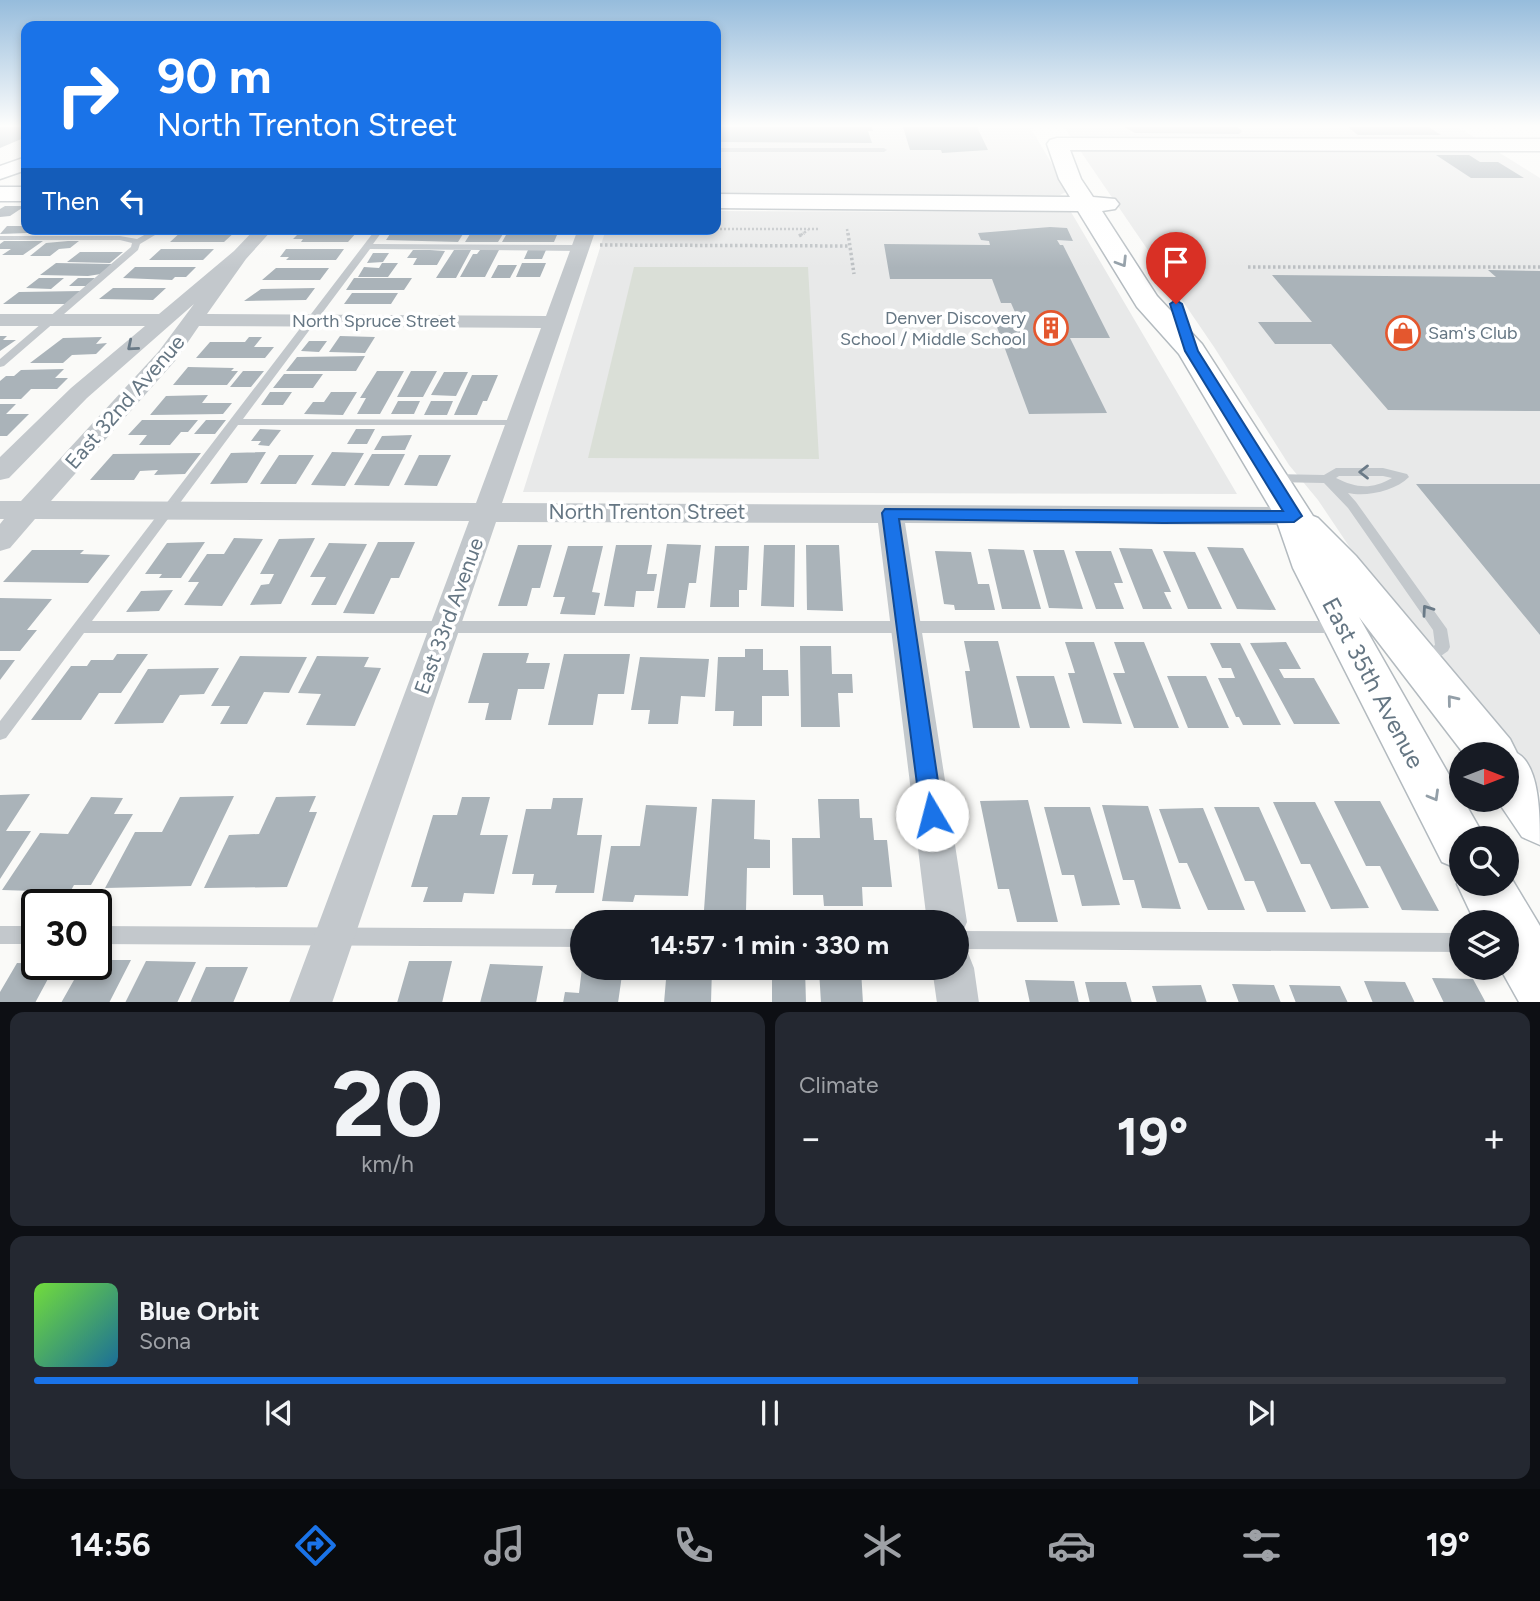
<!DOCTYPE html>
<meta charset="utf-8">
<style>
:root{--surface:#171b24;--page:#242831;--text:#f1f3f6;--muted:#9ea1a6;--line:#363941;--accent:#1a73e8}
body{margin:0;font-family:Figtree,sans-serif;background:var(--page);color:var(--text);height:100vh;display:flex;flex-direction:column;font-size:26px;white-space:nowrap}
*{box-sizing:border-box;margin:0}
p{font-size:23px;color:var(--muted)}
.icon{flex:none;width:38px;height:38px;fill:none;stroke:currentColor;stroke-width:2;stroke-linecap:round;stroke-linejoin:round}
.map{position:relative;height:1002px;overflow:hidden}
.drawer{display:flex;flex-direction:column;gap:10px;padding:10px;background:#0d0f14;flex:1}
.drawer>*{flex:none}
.banner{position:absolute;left:21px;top:21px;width:700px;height:214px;border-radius:14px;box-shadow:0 4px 10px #0003;background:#1a73e8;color:#fff;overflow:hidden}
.needle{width:46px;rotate:90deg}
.buttons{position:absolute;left:1449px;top:742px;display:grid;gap:14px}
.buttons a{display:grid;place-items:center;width:70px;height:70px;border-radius:50%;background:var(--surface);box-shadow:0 4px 10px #0003;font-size:35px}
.speed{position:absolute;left:21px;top:889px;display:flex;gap:14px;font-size:35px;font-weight:700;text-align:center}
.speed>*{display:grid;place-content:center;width:91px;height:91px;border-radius:50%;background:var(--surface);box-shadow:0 4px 10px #0003;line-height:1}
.speed .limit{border:4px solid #111;border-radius:10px;background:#fff;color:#111}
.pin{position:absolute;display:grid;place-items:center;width:60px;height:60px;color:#fff;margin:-72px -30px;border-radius:50% 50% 50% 0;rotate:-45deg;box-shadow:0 0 7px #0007}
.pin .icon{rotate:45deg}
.me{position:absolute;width:77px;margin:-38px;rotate:352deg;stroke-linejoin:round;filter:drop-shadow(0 0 5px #0008)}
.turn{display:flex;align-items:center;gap:24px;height:147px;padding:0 21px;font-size:32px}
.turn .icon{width:91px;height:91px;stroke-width:2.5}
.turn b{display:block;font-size:49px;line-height:60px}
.then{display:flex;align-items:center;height:66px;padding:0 21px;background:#0003;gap:14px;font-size:26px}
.big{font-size:52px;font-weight:700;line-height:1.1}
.drawer .widget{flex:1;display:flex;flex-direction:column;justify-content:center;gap:10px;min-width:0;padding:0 24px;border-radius:14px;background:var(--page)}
.drawer .dial{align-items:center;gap:0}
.dial b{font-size:91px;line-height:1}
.song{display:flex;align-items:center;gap:21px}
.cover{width:84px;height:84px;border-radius:10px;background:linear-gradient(135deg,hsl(100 70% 55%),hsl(200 70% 35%))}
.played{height:7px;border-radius:4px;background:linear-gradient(90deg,var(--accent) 75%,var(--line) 75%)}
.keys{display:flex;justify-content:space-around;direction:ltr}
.heat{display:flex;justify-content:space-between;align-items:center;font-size:38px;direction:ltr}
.drawer .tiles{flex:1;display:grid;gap:10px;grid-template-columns:1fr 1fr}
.widget:last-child{grid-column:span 2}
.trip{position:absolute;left:570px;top:910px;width:399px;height:70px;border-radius:35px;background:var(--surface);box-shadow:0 4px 10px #0003;font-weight:700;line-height:70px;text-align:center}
.menu{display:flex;height:112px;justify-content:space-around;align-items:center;background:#090b0e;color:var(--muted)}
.menu .icon{width:49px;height:49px}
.menu .active{color:var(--accent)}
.menu b{font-size:32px;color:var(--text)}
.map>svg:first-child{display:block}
</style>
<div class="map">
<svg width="1540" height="1003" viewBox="0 0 1540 1003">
<rect width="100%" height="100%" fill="#fafaf8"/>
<path fill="#e8e9e9" d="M716,127H1030L1068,191L1060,195L991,196H716Z
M1064,127H1458L1540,178V793L1369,576L1318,500L1289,465L1214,347Z
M716,211L1071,212L1237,494L523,492L606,229H716Z"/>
<path fill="#dadfd7" d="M634,267H808L819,459L588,458Z"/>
<path fill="#aab3b9" d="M0,127H26V137L0,148Z
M716,127H872L873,131H868L872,143L716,142Z
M903,127H977L988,150L942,153L941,150H910Z
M1124,127H1238L1242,131L1239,134L1135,133Z
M1348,127H1429L1441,135H1358Z
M1436,155H1469L1480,162H1498L1524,178H1471Z
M5,206H25L10,216L0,217V209Z
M7,226H26V229H34L28,233L0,234Z
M1050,227L1067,228L1073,241L1057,240L1060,245H1063L1110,338H1070L1107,413L1029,414L994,319H1018L1011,303H1001L992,279H890L884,244L990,245L989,241L981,240L978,233Z
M37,229H87L81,234L31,233Z
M113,229H143L138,234L108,233Z
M182,231H236L224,242H170Z
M300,232H357L348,242H301L303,239H293Z
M390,234H463L458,242L386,240Z
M470,234H503L498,242H465Z
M506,235H557L554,242H502Z
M4,241H43L23,255H2L11,249H0V244Z
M68,241H79L70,248L59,249L50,256H30L46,243Z
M161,249H214L203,260H149Z
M286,249H344L336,260H286L289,257H280Z
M413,250H430L445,251L437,265H413L417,258H407Z
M454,250H471L456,278H436Z
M480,250H499L485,277H460L473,254H477Z
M528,250H546L542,259H524Z
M80,252H123L110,263L67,262Z
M373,253H389L383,262L367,263Z
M56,263L113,264L101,274L88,276L40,275Z
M382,263H398L388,277H358L364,267L379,268Z
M522,263H546L540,277H516Z
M498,265H517L510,278H491Z
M135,267H196L186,277H175L172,280L123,278Z
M276,268H329L320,280H262Z
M1488,270L1540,271V411L1388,410L1331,344H1275L1258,322H1312L1272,275L1496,277Z
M39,278H64L51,289L26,288Z
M78,278H95L86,286H69Z
M354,278H412L404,290H346Z
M113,288H166L153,300L99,299Z
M315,288L306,300L244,301L261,289Z
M81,291L67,304H3L19,292Z
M352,293H398L391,304H344Z
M0,336H7L3,340H16L0,351Z
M340,336L375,337L365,353L329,352Z
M102,337L96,344L107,343L96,354L72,355L63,363H30L63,338Z
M249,337H262L254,347H274L265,358H196L210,342H245Z
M309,341H327L319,352L301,351Z
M365,356L356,371H286L297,357Z
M188,367L234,368L231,371H238L227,385H173Z
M64,369L55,378H68L57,389H31L21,399H0V381L6,376H14L21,370Z
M243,371H264L251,387H230Z
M377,371H404L380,414H357L366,398H360Z
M411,371H437L423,397H397Z
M444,372H468L456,396L431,395Z
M284,374H323L313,388H273Z
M472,375H498L487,401H483L477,415H454Z
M270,392H292L283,405H261Z
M331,392H357L343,415L304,414L313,402H324Z
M208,395L202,403H232L223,414L150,415L166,396Z
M398,401H420L414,414H391Z
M431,401H453L447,415H424Z
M0,404H16L6,414H29L7,436H0Z
M142,420H198L188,432H181L170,445H139L147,435H128Z
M206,420H226L215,434H194Z
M260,429L281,430L269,446L258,445L261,441H251Z
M356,429H375L367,444H347Z
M412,435L405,450H374L382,436Z
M266,452L247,483L210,484L231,453Z
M332,452L364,453L345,486L311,485Z
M201,453L185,474L154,475L158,470L140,471L134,480H90L113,454Z
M372,454H405L389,486L354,485Z
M279,455H314L296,484H260Z
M419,455H451L437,486L404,485Z
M1416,484H1540V635Z
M234,538L263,539L222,606L184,605L199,582H188L207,554H224Z
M315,538L281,604L250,605L261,585L269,584L274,574H260L279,539Z
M205,542L181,578H159L162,574H145L167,543Z
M378,542H415L399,578H391L374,614L343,613Z
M329,543L367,544L336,605H311L326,577H310Z
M667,544L701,545L696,583H689L685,608H657Z
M518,545H552L540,588H532L527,606H498Z
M616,545H652L647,574H657L654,591H636L634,607L604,606Z
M764,545H795L794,607L761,606Z
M806,545H839L843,611L807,610Z
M568,546H603L592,592L600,593L595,615L560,614L565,597H553Z
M715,546H749L747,590H739V607H710Z
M1207,547L1243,548L1276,610L1237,609Z
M1119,548L1152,549L1171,592H1164L1172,609H1143Z
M988,549L1024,550L1041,609H1002Z
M32,550H84L80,554L110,555L88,583L3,582Z
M1033,550H1064L1083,609L1049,608Z
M935,551L971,552L978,584H989L995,610H955L954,605L944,604Z
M1075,551H1111L1123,583H1114L1124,609H1096Z
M1163,551L1195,552L1222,609H1188Z
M173,590L159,611L126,612L141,591Z
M0,598L52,599L27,630H37L20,651H0Z
M964,641H998L1020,728H973L965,671H970Z
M1065,642H1094L1122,724L1083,723L1068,673H1075Z
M1114,642H1144L1179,728H1134L1113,673H1125Z
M1286,642L1301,669H1279L1284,678H1314L1340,724H1294L1250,643Z
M1210,643H1240L1281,725H1243L1239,717H1236L1218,678H1235L1231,668H1222Z
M800,646H831L832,674H852L853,693H838L840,727H801Z
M745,649H763V670H788L789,696H762V726H733L734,711H715L718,657H745Z
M483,653H529L526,663H550L544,689H518L511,720H485L489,703H468Z
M117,654H148L121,693H99L81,720H31L71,666H87L91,660H113Z
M564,654H630L624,694H598L593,725H548Z
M240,656L307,657L289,693L264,692L247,724H220L230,706H211Z
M317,656L369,657L364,667L381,668L355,726L306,725L321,694L298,693Z
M640,657L709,659L705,697L681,696L678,724H648L650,710H631Z
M0,660H15L0,680Z
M219,668L204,694L180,695L163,723L114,724L148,669Z
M1016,676H1054L1070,728H1030Z
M1167,676H1206L1229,728H1188Z
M30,794L6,831H31L0,879V795Z
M234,796L191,886L105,888L135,832H162L180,797Z
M316,796L309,812H317L287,887L204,888L229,835L259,834L276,797Z
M91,797L123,798L114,814H133L91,885H74L65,901L28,900L34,891L2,890L40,833L68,834Z
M462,797H490L480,835H508L494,894L464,893L462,902H423L428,887H411L433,815H457Z
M553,798H583L577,835H602L594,893H555L557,885H532L534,874H512L526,809H551Z
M712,799L755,800L754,839L770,840V868H747L746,911L704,910Z
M818,799H859L860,818H872L874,840H887L892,887H862L863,906H824L823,895H793L792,838H820Z
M1028,800L1058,922H1017L1009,889H998L980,801Z
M1334,801H1380L1439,911L1402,910L1380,866H1366Z
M1273,802H1315L1369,908L1331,909L1310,864H1301Z
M646,805L697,807L688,896L635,895L633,902L602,901L611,846H640Z
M1102,805L1148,806L1181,909L1142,908L1134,880H1123Z
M1044,807H1090L1120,905L1082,906L1074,875H1062Z
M1214,807H1259L1306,912H1267L1254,881H1245Z
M1203,808L1245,910H1208L1187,863H1179L1159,809Z
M96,960H131L109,1003H61L83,964H96Z
M146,961L196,962L177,1003H125Z
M409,961H452L442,1003H397Z
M17,963L56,964L35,1003H0V992Z
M490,964L543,966L536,1003H480Z
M206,967H248L233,1003H190Z
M582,968H623L618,1003H563L565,992L579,993Z
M667,968H712L711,1003H664Z
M772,968H805L806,1003H772Z
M819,970H861L863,1003H821Z
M1432,978L1473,979L1486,1003H1444Z
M1025,980L1074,981L1079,1003H1030Z
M1364,981L1405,982L1415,1003H1373Z
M1085,982H1126L1132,1003H1090Z
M1232,984L1274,985L1281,1003H1239Z
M1201,985L1207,1003H1157L1152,986Z
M1289,985L1340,986L1348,1003H1296Z"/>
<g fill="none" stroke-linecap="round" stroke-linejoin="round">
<g stroke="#b3babf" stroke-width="3">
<path id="secondary" d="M1057,138L1540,139V151L1070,150L1081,179L1093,197L1115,199L1119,204L1115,209L1102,211L1157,296L1202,344L1313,516L1318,518L1356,556L1510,739L1517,753C1540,766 1540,816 1540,845L1522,837L1497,800H1507V754H1464L1359,617L1485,838H1461V870L1442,862L1293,568L1275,516L1179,354L1137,307L1078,211L716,208V194L1070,197L1059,179L1047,144L1050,140Z
M26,157V170L0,179V166Z
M0,187H26V201H0Z
M1507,871L1540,926V1003L1519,1002L1500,968H1507V922H1475L1457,884L1461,873V884H1507Z"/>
</g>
<path stroke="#bbbfc2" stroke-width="2.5" stroke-dasharray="2 2" stroke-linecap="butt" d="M716,229H820
M847,229L848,235
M801,235L808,230"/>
<path stroke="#bbbfc2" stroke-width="3.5" stroke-dasharray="2.5 2.5" stroke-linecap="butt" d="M848,233L854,274
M799,236L804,233
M600,245L850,246
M1248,267H1540"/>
<path fill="#c3c8cc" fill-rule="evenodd" d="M716,148H884L887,150L884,152H716Z
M155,229H165L140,244L138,250L4,366L0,367V359L131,247L132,243L120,240H0V236H120L137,239Z
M376,229H384L373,244L581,245L585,248L581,251L370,249L243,419L518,420L524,423L522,425H238L92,621H1339L1344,623L1346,627L1344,631L1339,633H84L6,738L0,740V721Z
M1336,468H1383L1407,474L1409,477C1395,491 1367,497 1348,493L1356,502L1447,629L1450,647L1448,651L1428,665L1423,667L1418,665L1416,661L1418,657L1435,645L1433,630L1348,508L1324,483L1272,482L1266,478L1272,474L1324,475ZM1339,476H1383L1392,478C1371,490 1356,488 1336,478Z
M0,926H37V944H0Z
M96,926L583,929V947L96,944Z
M957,931L1461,933V952L957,949Z"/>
<path fill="#c3c8cc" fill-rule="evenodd" d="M255,229H273L246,259L207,314L546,316L578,229H596L502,503L1294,507L1303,509L1307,516L1303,523L1294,525L905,523L967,922L961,936L957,938V922H927L878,523L496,522L332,1003H289L469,521L35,519L10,548L0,551V524L4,519H0V501H21L159,351L194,304L87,398L9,478L0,480V457L71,388L145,326H0V314H159L234,251ZM199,326L541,328L476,503L51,501L175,361Z
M957,949L968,953L974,968L979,1003H937L932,968H957Z"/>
<use href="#secondary" fill="#fff" fill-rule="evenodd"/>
</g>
<defs><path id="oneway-chevron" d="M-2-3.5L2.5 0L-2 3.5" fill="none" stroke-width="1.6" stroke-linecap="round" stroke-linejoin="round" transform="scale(1.75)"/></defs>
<g stroke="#939fa8">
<use href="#oneway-chevron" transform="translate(1122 262) rotate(58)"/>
<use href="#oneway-chevron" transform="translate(1452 700) rotate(-129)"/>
<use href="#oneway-chevron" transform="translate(1434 796) rotate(60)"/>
</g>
<g stroke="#6a7a87">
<use href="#oneway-chevron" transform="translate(132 346) rotate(140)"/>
<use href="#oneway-chevron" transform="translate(1364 472) rotate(180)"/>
<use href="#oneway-chevron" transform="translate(1427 610) rotate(-125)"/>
</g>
<linearGradient id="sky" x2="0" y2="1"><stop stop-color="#96bcdc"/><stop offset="0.47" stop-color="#fdfdfc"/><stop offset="1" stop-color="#fdfdfc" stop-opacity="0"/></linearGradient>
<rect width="1540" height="268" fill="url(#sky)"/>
<path fill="#1a73e8" stroke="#114b97" stroke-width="2" d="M1176,300L1182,304L1198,351L1302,516L1294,522L1163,523L899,519L943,815L940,822L932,826L924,822L921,815L882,513L885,509L1283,511L1185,351L1170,304Z"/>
<defs>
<g id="building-ring" transform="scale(1.75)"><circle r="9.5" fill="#fff" stroke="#e4572e" stroke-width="1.5"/><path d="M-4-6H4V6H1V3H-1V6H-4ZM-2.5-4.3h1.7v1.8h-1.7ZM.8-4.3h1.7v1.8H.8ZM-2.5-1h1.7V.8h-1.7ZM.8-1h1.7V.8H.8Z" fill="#e4572e"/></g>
<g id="shop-ring" transform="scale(1.75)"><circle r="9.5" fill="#fff" stroke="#e4572e" stroke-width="1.5"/><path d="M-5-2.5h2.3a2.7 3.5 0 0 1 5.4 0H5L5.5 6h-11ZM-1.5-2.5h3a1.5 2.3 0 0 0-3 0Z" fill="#e4572e"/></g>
</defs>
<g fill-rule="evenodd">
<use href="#building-ring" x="1051" y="328"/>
<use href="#shop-ring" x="1403" y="333"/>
</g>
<g text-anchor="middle" stroke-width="7" stroke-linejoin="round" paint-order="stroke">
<g font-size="18" fill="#657683" stroke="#fff" text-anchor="end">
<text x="1026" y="324">Denver Discovery<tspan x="1026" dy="21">School / Middle School</tspan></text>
<text x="1428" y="339" text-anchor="start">Sam's Club</text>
</g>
<g font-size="18" fill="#657683" stroke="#fff">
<text x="374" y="327">North Spruce Street</text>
</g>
<g font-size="21" fill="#657683" stroke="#fff">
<text transform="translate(125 402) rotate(-49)" y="7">East 32nd Avenue</text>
<text x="647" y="519">North Trenton Street</text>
<text transform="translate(449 616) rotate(-70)" y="7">East 33rd Avenue</text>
</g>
<g font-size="24" fill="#657683" stroke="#fff">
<text transform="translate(1373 683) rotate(62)" y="8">East 35th Avenue</text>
</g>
</g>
</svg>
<div class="buttons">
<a><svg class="needle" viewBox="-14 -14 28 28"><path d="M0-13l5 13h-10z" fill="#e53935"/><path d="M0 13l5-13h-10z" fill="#9ea1a6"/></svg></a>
<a><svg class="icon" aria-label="search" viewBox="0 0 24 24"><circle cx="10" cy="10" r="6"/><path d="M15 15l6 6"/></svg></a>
<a><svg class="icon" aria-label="layers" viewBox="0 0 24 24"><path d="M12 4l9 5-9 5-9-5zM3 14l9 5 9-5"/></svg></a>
</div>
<div class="speed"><div class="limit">30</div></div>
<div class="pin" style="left:1176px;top:304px;background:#d93025"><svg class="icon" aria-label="arrive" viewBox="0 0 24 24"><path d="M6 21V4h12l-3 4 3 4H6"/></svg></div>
<svg class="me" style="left:932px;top:815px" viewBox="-20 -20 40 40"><circle r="19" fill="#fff"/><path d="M0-13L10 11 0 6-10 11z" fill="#1a73e8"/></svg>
<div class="trip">14:57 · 1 min · 330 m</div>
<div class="banner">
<div class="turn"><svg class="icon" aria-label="right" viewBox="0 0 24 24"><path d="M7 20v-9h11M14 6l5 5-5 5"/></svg><div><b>90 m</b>North Trenton Street</div></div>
<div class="then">Then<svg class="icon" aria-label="left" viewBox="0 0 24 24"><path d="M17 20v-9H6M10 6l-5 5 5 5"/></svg></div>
</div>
</div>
<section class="drawer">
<div class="tiles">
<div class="widget dial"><b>20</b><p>km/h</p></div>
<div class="widget"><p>Climate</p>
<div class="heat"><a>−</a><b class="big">19°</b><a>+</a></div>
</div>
<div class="widget">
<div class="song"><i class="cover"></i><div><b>Blue Orbit</b><p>Sona</p></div></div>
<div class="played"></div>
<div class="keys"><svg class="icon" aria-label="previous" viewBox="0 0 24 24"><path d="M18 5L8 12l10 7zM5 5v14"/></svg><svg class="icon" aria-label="pause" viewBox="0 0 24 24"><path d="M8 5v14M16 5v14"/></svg><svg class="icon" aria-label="next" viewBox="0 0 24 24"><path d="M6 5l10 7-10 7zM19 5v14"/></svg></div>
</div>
</div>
</section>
<nav class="menu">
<b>14:56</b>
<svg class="icon active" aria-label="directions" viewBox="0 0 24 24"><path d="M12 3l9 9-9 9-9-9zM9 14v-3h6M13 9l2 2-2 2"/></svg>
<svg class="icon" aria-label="music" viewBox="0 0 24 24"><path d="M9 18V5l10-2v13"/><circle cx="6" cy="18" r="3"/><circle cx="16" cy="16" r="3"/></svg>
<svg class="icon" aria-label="phone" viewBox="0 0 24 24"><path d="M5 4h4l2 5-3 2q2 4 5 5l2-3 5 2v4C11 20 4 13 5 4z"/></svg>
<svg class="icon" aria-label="climate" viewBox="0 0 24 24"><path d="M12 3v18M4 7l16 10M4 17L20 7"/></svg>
<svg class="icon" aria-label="car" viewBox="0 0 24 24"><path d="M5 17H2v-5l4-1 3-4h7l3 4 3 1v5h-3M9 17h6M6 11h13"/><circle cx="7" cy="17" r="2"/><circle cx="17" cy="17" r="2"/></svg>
<svg class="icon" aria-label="filters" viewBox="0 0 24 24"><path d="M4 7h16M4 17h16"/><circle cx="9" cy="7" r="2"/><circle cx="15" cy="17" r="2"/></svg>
<b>19°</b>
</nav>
